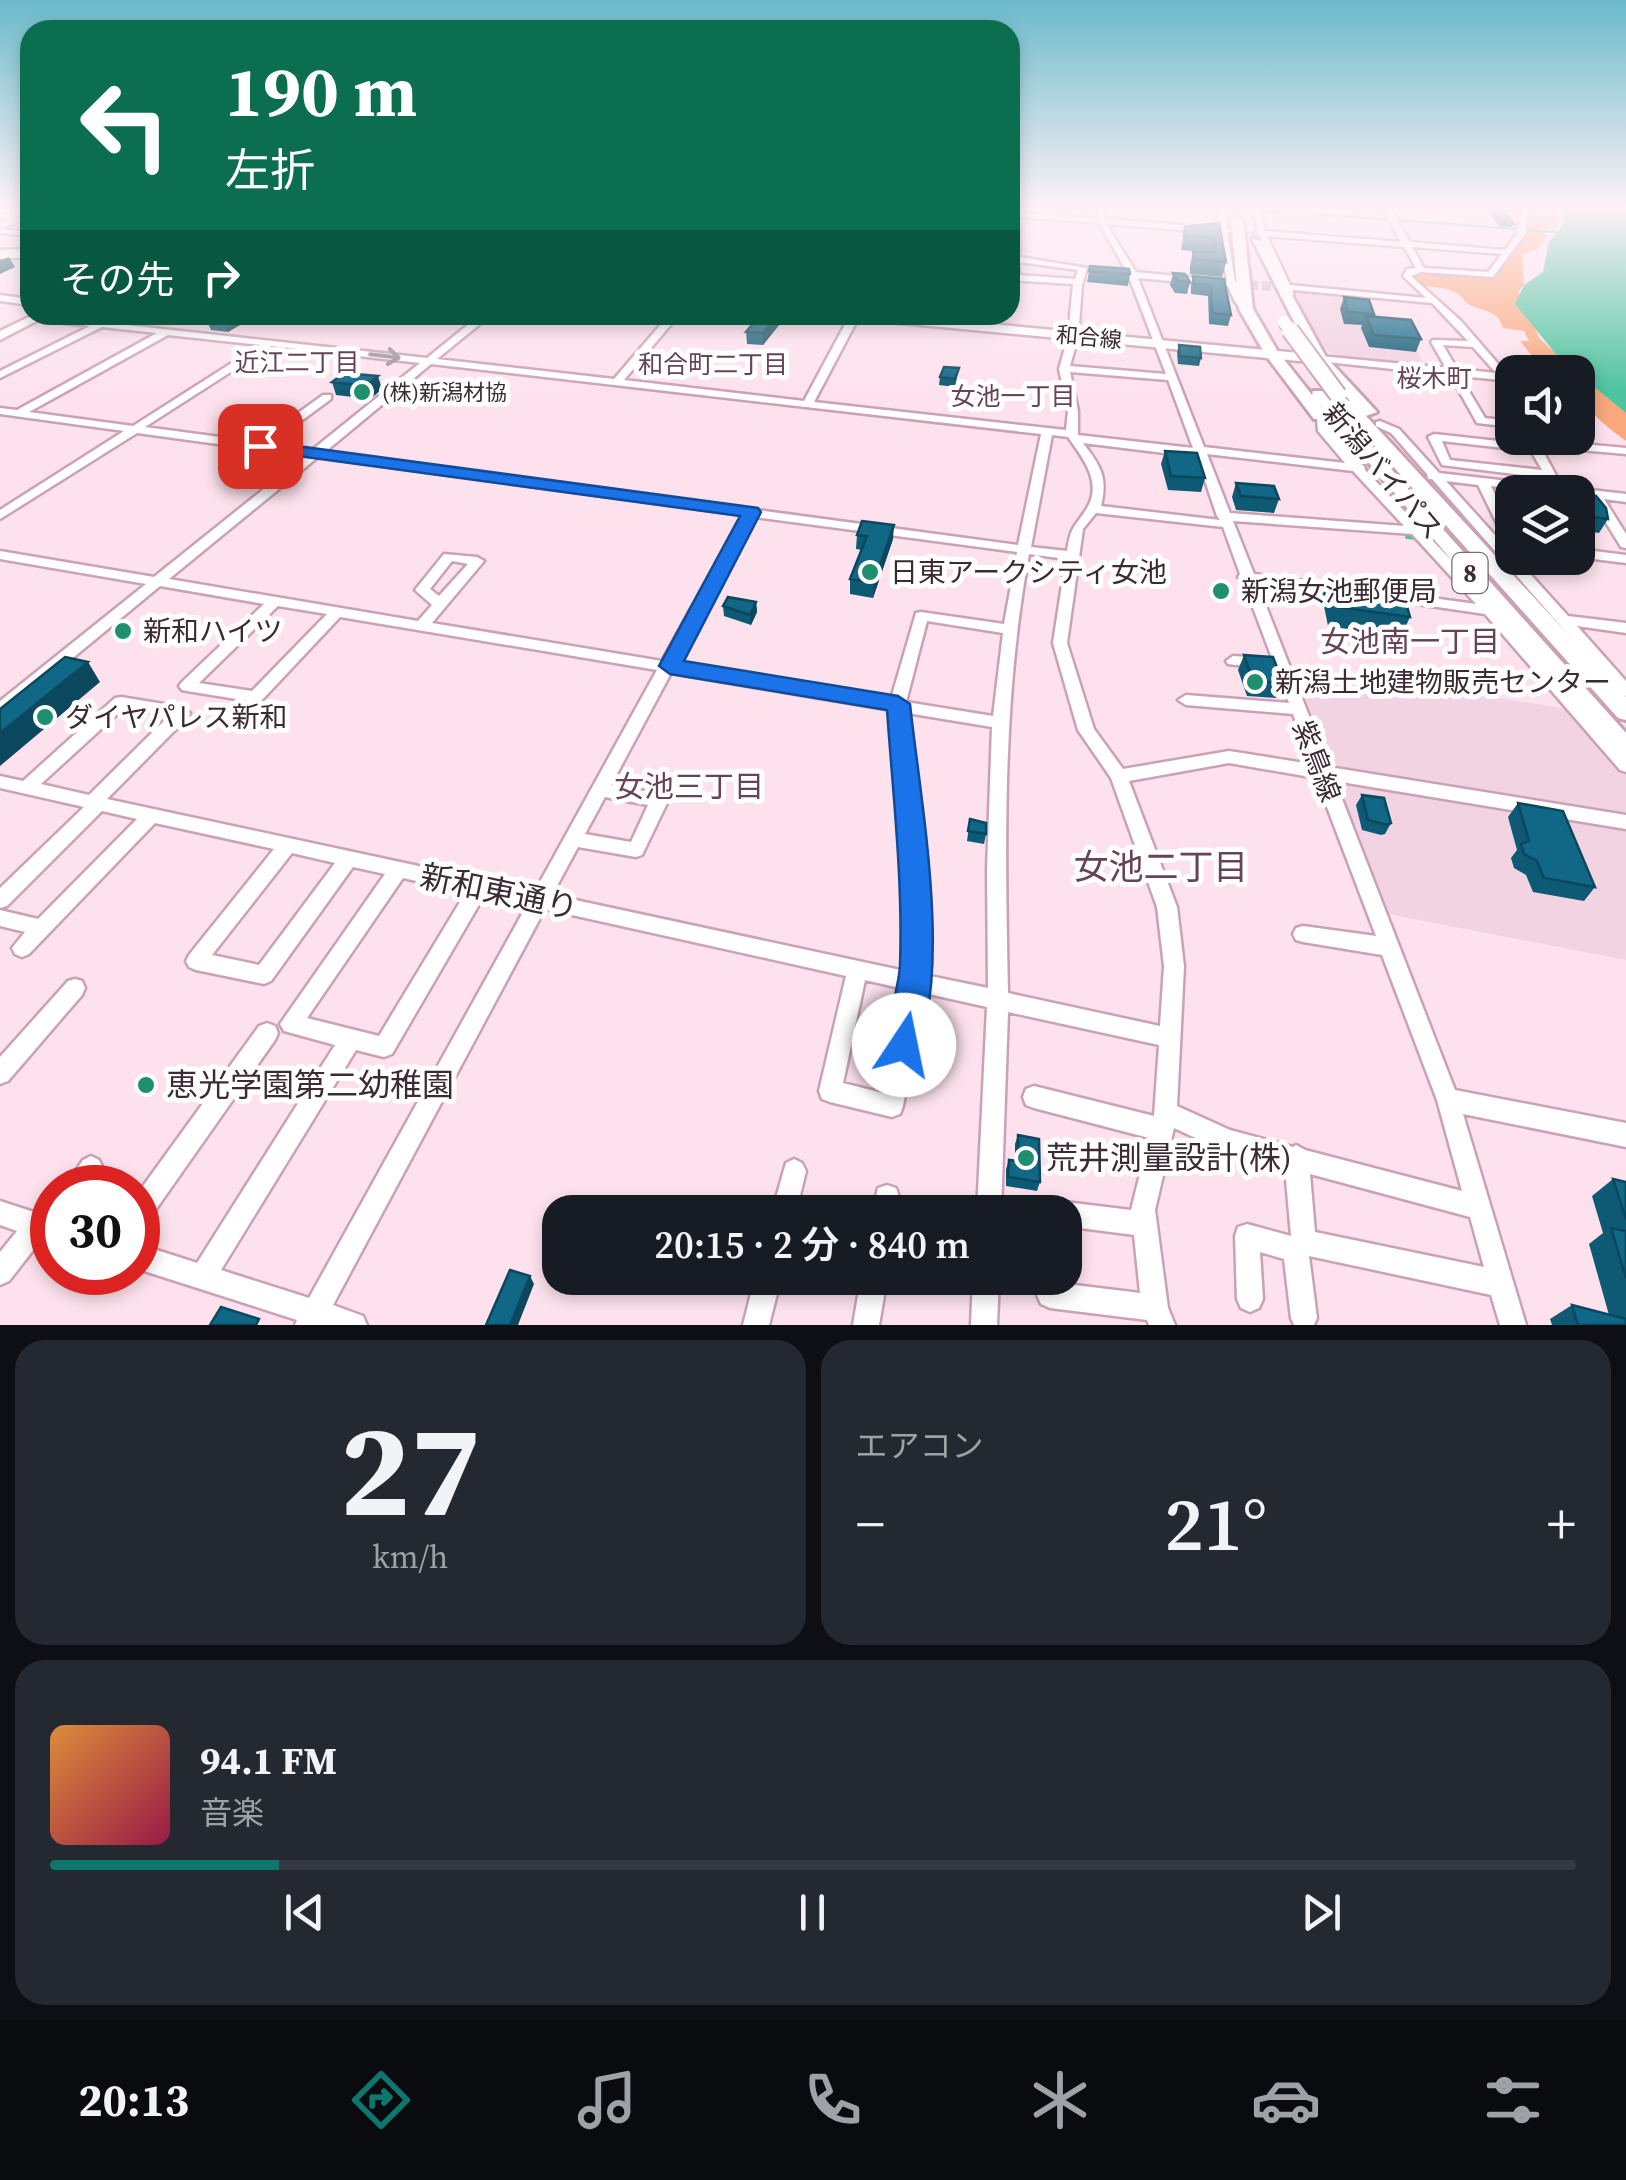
<!DOCTYPE html>
<html lang="ja">
<meta charset="utf-8">
<style>
:root{--surface:#171b24;--page:#242831;--text:#f1f3f6;--muted:#9ea1a6;--line:#363941;--accent:#0f766e}
body{margin:0;font-family:"Source Serif 4","Noto Sans JP",serif;background:var(--page);color:var(--text);height:100vh;display:flex;flex-direction:column;font-size:38px;white-space:nowrap}
*{box-sizing:border-box;margin:0}
p{font-size:32px;color:var(--muted)}
.icon{flex:none;width:55px;height:55px;fill:none;stroke:currentColor;stroke-width:2;stroke-linecap:round;stroke-linejoin:round}
.map{position:relative;height:1325px;overflow:hidden}
.panel{display:flex;flex-direction:column;gap:15px;padding:15px;background:#0d0f14;flex:1}
.panel>*{flex:none}
.guide{position:absolute;left:20px;top:20px;width:1000px;height:305px;border-radius:30px;box-shadow:0 5px 15px #0003;background:#0b6e4f;color:#fff;overflow:hidden}
.buttons{position:absolute;left:1495px;top:355px;display:grid;gap:20px}
.buttons a{display:grid;place-items:center;width:100px;height:100px;border-radius:20px;background:var(--surface);box-shadow:0 5px 15px #0003;font-size:50px}
.speed{position:absolute;left:30px;top:1165px;display:flex;gap:20px;font-size:50px;font-weight:700;text-align:center}
.speed>*{display:grid;place-content:center;width:130px;height:130px;border-radius:50%;background:var(--surface);box-shadow:0 5px 15px #0003;line-height:1}
.speed .limit{border:15px solid #d22;background:#fff;color:#111}
.pin{position:absolute;display:grid;place-items:center;width:85px;height:85px;color:#fff;margin:-42px;border-radius:20px;box-shadow:0 5px 15px #0006}
.me{position:absolute;width:110px;margin:-55px;rotate:11deg;stroke-linejoin:round;filter:drop-shadow(0 0 8px #0008)}
.turn{display:flex;align-items:center;gap:35px;height:210px;padding:0 40px;font-size:45px}
.turn .icon{width:130px;height:130px;stroke-width:2.5}
.turn b{display:block;font-size:70px;line-height:85px}
.then{display:flex;align-items:center;height:95px;padding:0 40px;background:#0003;gap:20px;font-size:38px}
.big{font-size:75px;font-weight:600;line-height:1.1}
.panel .tile{flex:1;display:flex;flex-direction:column;justify-content:center;gap:15px;min-width:0;padding:0 35px;border-radius:30px;background:var(--page)}
.panel .dial{align-items:center;gap:0}
.dial b{font-size:130px;line-height:1}
.song{display:flex;align-items:center;gap:30px}
.cover{width:120px;height:120px;border-radius:15px;background:linear-gradient(135deg,hsl(30 70% 55%),hsl(340 70% 35%))}
.played{height:10px;border-radius:5px;background:linear-gradient(90deg,var(--accent) 15%,var(--line) 15%)}
.keys{display:flex;justify-content:space-around;direction:ltr}
.heat{display:flex;justify-content:space-between;align-items:center;font-size:55px;direction:ltr}
.panel .tiles{flex:1;display:grid;gap:15px;grid-template-columns:1fr 1fr}
.tile:last-child{grid-column:span 2}
.trip{position:absolute;left:542px;top:1195px;width:540px;height:100px;border-radius:30px;background:var(--surface);box-shadow:0 5px 15px #0003;font-weight:600;line-height:100px;text-align:center}
.dock{display:flex;height:160px;justify-content:space-around;align-items:center;background:#090b0e;color:var(--muted)}
.dock .icon{width:70px;height:70px}
.dock .active{color:var(--accent)}
.dock b{font-size:45px;color:var(--text)}
.map>svg:first-child{display:block}
</style>
<div class="map">
<svg width="1626" height="1325" viewBox="0 0 1626 1325">
<rect width="100%" height="100%" fill="#fde2ee"/>
<path fill="#f1d3e1" d="M1291,289L1360,296L1373,327L1408,330L1424,366L1342,357L1329,352L1301,314Z
M1291,666L1569,709L1626,775V960L1388,914L1347,818Z"/>
<path fill="#f9a97d" d="M1531,207H1563L1555,215L1559,222L1556,227L1538,230L1547,235L1538,249L1522,254L1524,285L1518,292L1540,339L1577,372H1545L1520,341H1529L1524,331L1503,328C1498,310 1485,312 1470,305C1462,301 1466,299 1458,294C1447,286 1429,287 1416,286L1412,273C1441,269 1470,285 1498,275Z
M1578,373L1626,413V441C1600,421 1578,407 1578,373Z"/>
<path fill="#4ec49f" d="M1564,207H1626V413L1560,359L1515,304L1524,285L1543,272L1549,242L1563,225Z"/>
<g fill="none" stroke-linecap="round" stroke-linejoin="round">
<path stroke="#4ec49f" stroke-width="2.5" d="M1199,207L1218,208
M1259,210L1516,229
M1527,230L1556,232"/>
<path stroke="#4ec49f" stroke-width="4" d="M1407,537L1417,538"/>
<path stroke="#d6bdc9" stroke-width="9" stroke-dasharray="9 4" stroke-linecap="butt" d="M1236,284L1284,287"/>
<path stroke="#d6bdc9" stroke-width="10" stroke-dasharray="10 5" stroke-linecap="butt" d="M1364,469L1432,476"/>
<g stroke="#cba2b5" stroke-width="5">
<path id="minor" d="M0,207L30,210V217L0,228V223L24,214L0,211Z
M1014,207H1020V213L1097,219V207H1104L1105,219L1219,228V207H1226L1227,229L1232,231L1227,233L1235,281L1240,284L1237,286L1243,301L1250,309L1249,311H1243L1235,302L1228,286L1138,278L1204,447L1345,463L1318,431L1317,419L1326,417C1332,437 1345,449 1360,464L1364,466L1365,470L1496,607L1626,755V772L1620,770L1485,614L1383,599L1381,596L1383,593L1388,592L1476,604L1412,534L1233,521L1254,574L1346,587L1353,591L1346,595L1257,583L1329,767L1626,815V829L1335,781L1455,1090L1626,1123V1147L1463,1114L1526,1325H1500L1491,1295L1309,1256L1317,1318L1314,1325H1294L1291,1318L1284,1259L1260,1252L1263,1299L1259,1308L1250,1312L1241,1308L1237,1299L1235,1236L1238,1227L1247,1224L1291,1236L1285,1168L1228,1153L1174,1128L1155,1210L1168,1308L1175,1325H1149L1147,1320L1050,1308L1041,1304L1037,1295L1041,1286L1050,1282L1140,1293L1134,1235L1065,1226V1212H1053L1056,1205L1065,1202L1131,1210L1149,1138L1034,1108L1026,1105L1023,1097L1026,1089L1034,1086L1154,1116L1159,1045L1008,1012L1001,1212H977L987,1007L924,993L903,1106L900,1114L892,1117L830,1102L822,1099L819,1091L846,976L545,909L333,1305L363,1316L367,1325H295L297,1320L138,1269V1244L197,1263L335,1045L284,1031L280,1024L385,874L353,867L271,981L264,984L196,970L189,967L186,961L189,955L274,849L155,823L29,954L22,957L15,954L12,948L25,932L0,926V910L38,919L137,819L102,811L7,906L0,908V888L84,807L0,788V776L23,781L115,698L121,697L182,707L190,713L188,717L107,799L535,891L657,670L340,617L261,701L255,702L187,691L182,690L179,686L182,682L264,604L160,586L6,713L0,714V701L146,584L0,559V551L154,577L305,456L137,433L0,519V510L124,431L0,414V408L17,410L157,333L102,327L0,378V371L90,326L38,320L35,319V315L427,358L480,315H491L437,359L614,379L669,315H679L624,380L804,401L850,315H860L814,402L1066,430L1068,411L1059,369L1068,337L1073,284L1010,280L1013,216H1010V212H1013ZM1020,217L1099,223L1127,272L1122,274L1129,277L1166,374L1070,366L1078,337L1082,285L1087,268L1020,257ZM1106,224L1219,233L1227,281L1136,272ZM1019,262L1078,270L1075,279L1019,275ZM168,335L260,345L133,426L29,412ZM271,346L420,363L312,450L270,444L331,399V395H323L258,442L145,427ZM431,364L1041,434L1018,545L325,452ZM1070,372L1168,380L1193,448L1078,435V411ZM1052,435L1068,437C1082,457 1103,482 1087,508C1074,529 1071,525 1067,551L1031,547ZM1083,443L1197,457L1217,516L1220,520L1101,506C1108,478 1101,466 1083,443ZM1207,454L1353,471L1404,526L1230,513ZM318,457L743,515L662,661L432,623L484,561L477,557L444,554L415,590L432,605L418,621L169,579ZM1096,513L1223,527L1240,574L1238,577L1243,581L1289,703L1186,695L1178,700L1186,705L1293,714L1311,764L1229,751L1123,769L1094,729L1067,643L1083,529ZM755,517L1017,552L1004,624L921,612L916,613L891,699L676,664ZM1029,554L1066,559L1053,643L1078,730L1111,778L1157,907L1164,966L1160,1026L1008,993C1005,846 1002,699 1029,554ZM452,561L468,564L439,596L430,589ZM278,606L327,614L252,691L199,683ZM927,621L1003,633L993,716L906,702ZM671,673L891,710L906,916L905,971L552,895L578,847L636,857L642,855L668,801L665,796L659,794L611,785ZM124,708L169,716L89,795L41,784ZM907,713L992,727L987,869L988,988L925,975L926,916ZM1229,763L1316,778L1376,936L1303,926L1296,928L1293,934L1296,940L1303,942L1382,955L1437,1100L1462,1191L1305,1150L1296,1145L1293,1147L1230,1130L1177,1106L1184,966L1177,907L1129,781ZM605,797L648,805L631,842L585,834ZM292,853L335,863L259,965L212,955ZM403,878L466,892L379,1036L307,1018ZM484,896L527,905L309,1298L221,1270L356,1050L384,1057L392,1054ZM865,980L904,989L883,1093L843,1083ZM1310,1174L1470,1217L1484,1267L1315,1232Z
M1252,207H1291L1294,210L1290,212L1260,210L1265,231L1401,242L1382,207H1389L1410,242L1505,250L1517,234L1522,211L1488,207H1529L1525,234L1493,277L1421,272L1411,276L1461,321L1512,380V389L1501,380L1460,376L1485,418L1512,421V427L1477,423L1450,375L1317,361V357L1320,356L1446,368L1431,342L1433,340L1468,341L1432,303L1293,290V296H1287L1280,287L1282,285L1259,235L1254,233L1258,231ZM1267,236L1404,247L1416,268L1407,269L1403,276L1426,298L1290,285ZM1412,247L1502,254L1488,272L1424,268ZM1443,345L1473,347L1496,373L1457,369Z
M0,229L30,232V236L0,233Z
M30,253V257L0,259V255Z
M0,295L30,299V305L0,301Z
M1380,421L1399,429L1439,473L1578,489L1580,492L1578,495V492H1546L1491,486L1512,530V546L1506,542L1478,485L1446,481L1568,616L1626,623V633L1577,626L1626,681V696L1621,695L1432,479H1428L1427,474L1391,433L1376,426V422Z
M1434,434L1527,444L1525,438H1554L1560,442L1626,448V454L1557,448L1538,442L1559,481L1553,485L1549,484L1545,478L1442,465L1428,437ZM1442,441L1531,451L1542,470L1450,460Z
M1591,490L1626,494V502L1604,499L1626,534V548L1621,547L1591,498L1585,494Z
M1578,549L1626,555V563L1578,557Z
M1233,656L1261,658L1269,663L1261,668L1228,664L1226,661Z
M75,979L82,981L85,988L82,995L8,1081L0,1084V1057L68,981Z
M267,1023L275,1026L278,1033L275,1040L147,1222L138,1225V1193L259,1026Z
M91,1156L99,1160L103,1168L91,1188H64L83,1160Z
M794,1159L802,1163L806,1171L796,1212H772L786,1163Z
M887,1185L896,1188L899,1197L896,1212H872L878,1188Z
M0,1201L52,1218V1242L42,1239L9,1281L0,1285V1252L17,1231L0,1225Z
M755,1278H781L769,1325H743Z
M861,1278H887L879,1325H853Z
M973,1278H999L997,1325H971Z"/>
</g>
<g stroke="#cba2b5" stroke-width="5">
<path id="major" d="M30,249V255L0,256V250Z
M33,315H48L0,340V331Z
M851,315H895L1320,355L1327,359L1320,363L857,319Z"/>
</g>
<g stroke="#cba2b5" stroke-width="6">
<path id="highway" d="M1237,217L1243,220L1253,309L1278,352L1312,395L1313,391H1325L1432,517L1626,733V758L1617,755L1319,404L1328,416L1326,419H1314L1265,354L1239,309L1231,220Z
M1252,239L1262,241L1326,357L1377,412L1366,416L1626,697V720L1618,718L1341,408V402L1350,401L1313,359Z"/>
</g>
<use href="#minor" fill="#fff" fill-rule="evenodd"/>
<use href="#major" fill="#fff" fill-rule="evenodd"/>
<use href="#highway" fill="#fff" fill-rule="evenodd"/>
<g stroke="#cba2b5" stroke-width="15" stroke-linecap="butt">
<path id="highway-bridge-far1" d="M1284,322L1292,332"/>
</g>
<g stroke="#cba2b5" stroke-width="20" stroke-linecap="butt">
<path id="highway-bridge" d="M1290,330L1338,395"/>
</g>
<use href="#highway-bridge-far1" stroke="#fff" stroke-width="12"/>
<use href="#highway-bridge" stroke="#fff" stroke-width="16"/>
</g>
<path fill="#0e5973" d="M1490,208L1514,224L1512,227L1499,226L1488,211Z
M1219,223L1226,262L1222,277L1190,274V266L1193,252H1201L1181,250L1185,227Z
M1090,266L1130,274L1128,286L1087,282Z
M1173,273L1190,282L1187,294L1175,293L1170,285Z
M1193,276L1224,279L1231,315L1228,326L1209,324L1208,296L1191,294V286Z
M1344,297L1374,314V317L1421,339L1416,352L1369,347L1361,328L1362,325L1344,324L1340,309Z
M213,315H257L228,332L211,330L206,319Z
M550,315H577L569,322L551,320Z
M749,315H787L763,345L747,344L746,332L754,323L750,322Z
M1179,345L1201,358L1199,366L1178,364L1177,353Z
M959,368L955,387L939,385L940,377Z
M344,373L382,389L370,399L336,395L332,382Z
M1165,451L1205,478L1201,492L1168,490L1161,464Z
M1236,483L1279,499L1274,513L1236,510L1232,497Z
M1578,494L1608,519L1599,533L1578,530Z
M857,535L893,539L873,598L850,594V579L862,550L856,549Z
M1330,576L1410,617L1401,637L1328,626L1322,596Z
M756,602L757,612L751,625L724,616L723,606Z
M1244,655L1283,683L1276,698L1247,696L1238,670Z
M1362,795L1391,823L1385,834L1381,835L1362,830L1356,805Z
M1518,803L1595,887L1584,901L1533,892L1526,875L1514,868L1511,858L1517,850L1508,817Z
M970,819L986,834L984,844L967,841Z
M1018,1135L1040,1182L1037,1191L1006,1186V1169L1009,1160L1015,1161V1144Z
M1613,1179L1626,1182V1325H1552L1550,1319L1572,1305L1609,1315L1589,1244L1603,1233L1592,1196Z"/>
<path fill="#0b485e" d="M9,257L15,267L0,274V260Z
M233,315H257L228,332L223,320Z
M778,315H787L763,345V333Z
M378,376L382,389L370,399L366,386Z
M894,525L893,539L873,598L874,583Z
M756,602L757,612L751,625L750,615Z
M88,662L100,682L0,766V733Z
M530,1276L534,1284L518,1325H510Z"/>
<path fill="#106786" stroke="#0b485e" stroke-width="2.5" d="M1490,208L1502,209L1514,224L1501,223Z
M1219,223L1226,262L1194,259L1193,252H1215L1216,238L1184,236L1185,227Z
M1090,266L1129,269L1130,274L1089,271Z
M1173,273L1185,274L1190,282L1178,281Z
M1193,276L1224,279L1231,315L1212,313L1211,285L1194,284Z
M1344,297L1369,300L1374,314L1348,312Z
M213,315H233L223,320L206,319Z
M760,315H778L763,333L746,332Z
M1366,316L1411,320L1421,339L1374,335Z
M1179,345L1200,347L1201,358L1180,356Z
M944,367L959,368L955,379L940,377Z
M344,373L378,376L366,386L332,382Z
M1165,451L1197,453L1205,478L1171,476Z
M1236,483L1274,486L1279,499L1241,496Z
M1578,494L1596,496L1606,508L1608,519L1578,515V503H1580Z
M862,521L894,525L874,583L850,579L867,536L857,535Z
M1330,576L1402,589L1410,617L1337,607Z
M728,597L756,602L750,615L723,606Z
M1244,655L1273,657L1283,683L1253,681Z
M65,657L88,662L0,733V709Z
M1362,795L1384,798L1391,823L1387,825L1368,820Z
M1518,803L1563,811L1595,887L1544,878L1537,861L1524,854L1521,844L1529,841Z
M970,819L986,823V834L968,831Z
M1018,1135L1039,1139L1040,1182L1008,1177L1009,1160L1018,1161Z
M1613,1179L1626,1182V1219Z
M1611,1228L1626,1231V1278Z
M510,1270L530,1276L510,1325H486Z
M1572,1305L1626,1319V1325H1578Z
M221,1307L259,1319L256,1325H210Z"/>
<defs><path id="oneway-shaft" d="M-6 0H5M1.5-3L5.5 0L1.5 3" fill="none" stroke-width="1.6" stroke-linecap="round" stroke-linejoin="round" transform="scale(2.5)"/></defs>
<use stroke="#9e9599" href="#oneway-shaft" transform="translate(385 356) rotate(7)"/>
<linearGradient id="sky" x2="0" y2="1"><stop stop-color="#6abacb"/><stop offset="0.53" stop-color="#fef2f7"/><stop offset="1" stop-color="#fef2f7" stop-opacity="0"/></linearGradient>
<rect width="1626" height="392" fill="url(#sky)"/>
<path fill="#1a73e8" stroke="#114b97" stroke-width="2.5" d="M260,441L758,508L761,512L684,661L898,696L910,704C920,799 953,969 915,1056L904,1060L892,1056C881,1031 899,993 900,965C903,880 893,795 887,710L670,674L659,666L740,516L254,450L252,446Z"/>
<g fill="#1e8f6f" stroke="#fff" stroke-width="4">
<circle cx="362" cy="392" r="10"/>
<circle cx="870" cy="572" r="10"/>
<circle cx="1221" cy="591" r="10"/>
<circle cx="123" cy="631" r="10"/>
<circle cx="1255" cy="682" r="10"/>
<circle cx="45" cy="717" r="10"/>
<circle cx="146" cy="1085" r="10"/>
<circle cx="1026" cy="1158" r="10"/>
</g>
<g text-anchor="middle" stroke-width="10" stroke-linejoin="round" paint-order="stroke">
<g font-size="22" fill="#3c2b33" stroke="#fff">
<text transform="translate(1089 337) rotate(5)" y="8">和合線</text>
</g>
<g font-size="22" fill="#3c2b33" stroke="#fff" text-anchor="start">
<text x="382" y="400">(株)新潟材協</text>
</g>
<g font-size="25" fill="#674455" stroke="#fff">
<text x="297" y="371">近江二丁目</text>
<text x="713" y="373">和合町二丁目</text>
<text x="1434" y="387">桜木町</text>
<text x="1013" y="405">女池一丁目</text>
</g>
<rect fill="#fff" stroke="#766b70" stroke-width="2.5" x="1452.5" y="553" width="35" height="40" rx="8"/>
<g font-size="25" font-weight="bold" fill="#3c2b33">
<text x="1470" y="582">8</text>
</g>
<g font-size="28" fill="#3c2b33" stroke="#fff">
<text transform="translate(1383 471) rotate(50)" y="10">新潟バイパス</text>
<text transform="translate(1317 761) rotate(69)" y="10">紫鳥線</text>
</g>
<g font-size="28" fill="#3c2b33" stroke="#fff" text-anchor="start">
<text x="890" y="582">日東アークシティ女池</text>
<text x="1241" y="601">新潟女池郵便局</text>
<text x="143" y="641">新和ハイツ</text>
<text x="1275" y="692">新潟土地建物販売センター</text>
<text x="65" y="727">ダイヤパレス新和</text>
</g>
<g font-size="30" fill="#674455" stroke="#fff">
<text x="1410" y="652">女池南一丁目</text>
<text x="689" y="797">女池三丁目</text>
</g>
<g font-size="32" fill="#3c2b33" stroke="#fff">
<text transform="translate(499 892) rotate(12)" y="11">新和東通り</text>
</g>
<g font-size="32" fill="#3c2b33" stroke="#fff" text-anchor="start">
<text x="166" y="1096">恵光学園第二幼稚園</text>
<text x="1046" y="1169">荒井測量設計(株)</text>
</g>
<g font-size="35" fill="#674455" stroke="#fff">
<text x="1161" y="879">女池二丁目</text>
</g>
</g>
</svg>
<div class="buttons">
<a><svg class="icon" aria-label="sound" viewBox="0 0 24 24"><path d="M4 9h4l5-4v14l-5-4H4zM17 9q2 3 0 6"/></svg></a>
<a><svg class="icon" aria-label="layers" viewBox="0 0 24 24"><path d="M12 4l9 5-9 5-9-5zM3 14l9 5 9-5"/></svg></a>
</div>
<div class="speed"><div class="limit">30</div></div>
<div class="pin" style="left:260px;top:446px;background:#d93025"><svg class="icon" aria-label="arrive" viewBox="0 0 24 24"><path d="M6 21V4h12l-3 4 3 4H6"/></svg></div>
<svg class="me" style="left:904px;top:1045px" viewBox="-20 -20 40 40"><circle r="19" fill="#fff"/><path d="M0-13L10 11 0 6-10 11z" fill="#1a73e8"/></svg>
<div class="trip">20:15 · 2 分 · 840 m</div>
<div class="guide">
<div class="turn"><svg class="icon" aria-label="left" viewBox="0 0 24 24"><path d="M17 20v-9H6M10 6l-5 5 5 5"/></svg><div><b>190 m</b>左折</div></div>
<div class="then">その先<svg class="icon" aria-label="right" viewBox="0 0 24 24"><path d="M7 20v-9h11M14 6l5 5-5 5"/></svg></div>
</div>
</div>
<section class="panel">
<div class="tiles">
<div class="tile dial"><b>27</b><p>km/h</p></div>
<div class="tile"><p>エアコン</p>
<div class="heat"><a>−</a><b class="big">21°</b><a>+</a></div>
</div>
<div class="tile">
<div class="song"><i class="cover"></i><div><b>94.1 FM</b><p>音楽</p></div></div>
<div class="played"></div>
<div class="keys"><svg class="icon" aria-label="previous" viewBox="0 0 24 24"><path d="M18 5L8 12l10 7zM5 5v14"/></svg><svg class="icon" aria-label="pause" viewBox="0 0 24 24"><path d="M8 5v14M16 5v14"/></svg><svg class="icon" aria-label="next" viewBox="0 0 24 24"><path d="M6 5l10 7-10 7zM19 5v14"/></svg></div>
</div>
</div>
</section>
<nav class="dock">
<b>20:13</b>
<svg class="icon active" aria-label="directions" viewBox="0 0 24 24"><path d="M12 3l9 9-9 9-9-9zM9 14v-3h6M13 9l2 2-2 2"/></svg>
<svg class="icon" aria-label="music" viewBox="0 0 24 24"><path d="M9 18V5l10-2v13"/><circle cx="6" cy="18" r="3"/><circle cx="16" cy="16" r="3"/></svg>
<svg class="icon" aria-label="phone" viewBox="0 0 24 24"><path d="M5 4h4l2 5-3 2q2 4 5 5l2-3 5 2v4C11 20 4 13 5 4z"/></svg>
<svg class="icon" aria-label="climate" viewBox="0 0 24 24"><path d="M12 3v18M4 7l16 10M4 17L20 7"/></svg>
<svg class="icon" aria-label="car" viewBox="0 0 24 24"><path d="M5 17H2v-5l4-1 3-4h7l3 4 3 1v5h-3M9 17h6M6 11h13"/><circle cx="7" cy="17" r="2"/><circle cx="17" cy="17" r="2"/></svg>
<svg class="icon" aria-label="filters" viewBox="0 0 24 24"><path d="M4 7h16M4 17h16"/><circle cx="9" cy="7" r="2"/><circle cx="15" cy="17" r="2"/></svg>
</nav>
